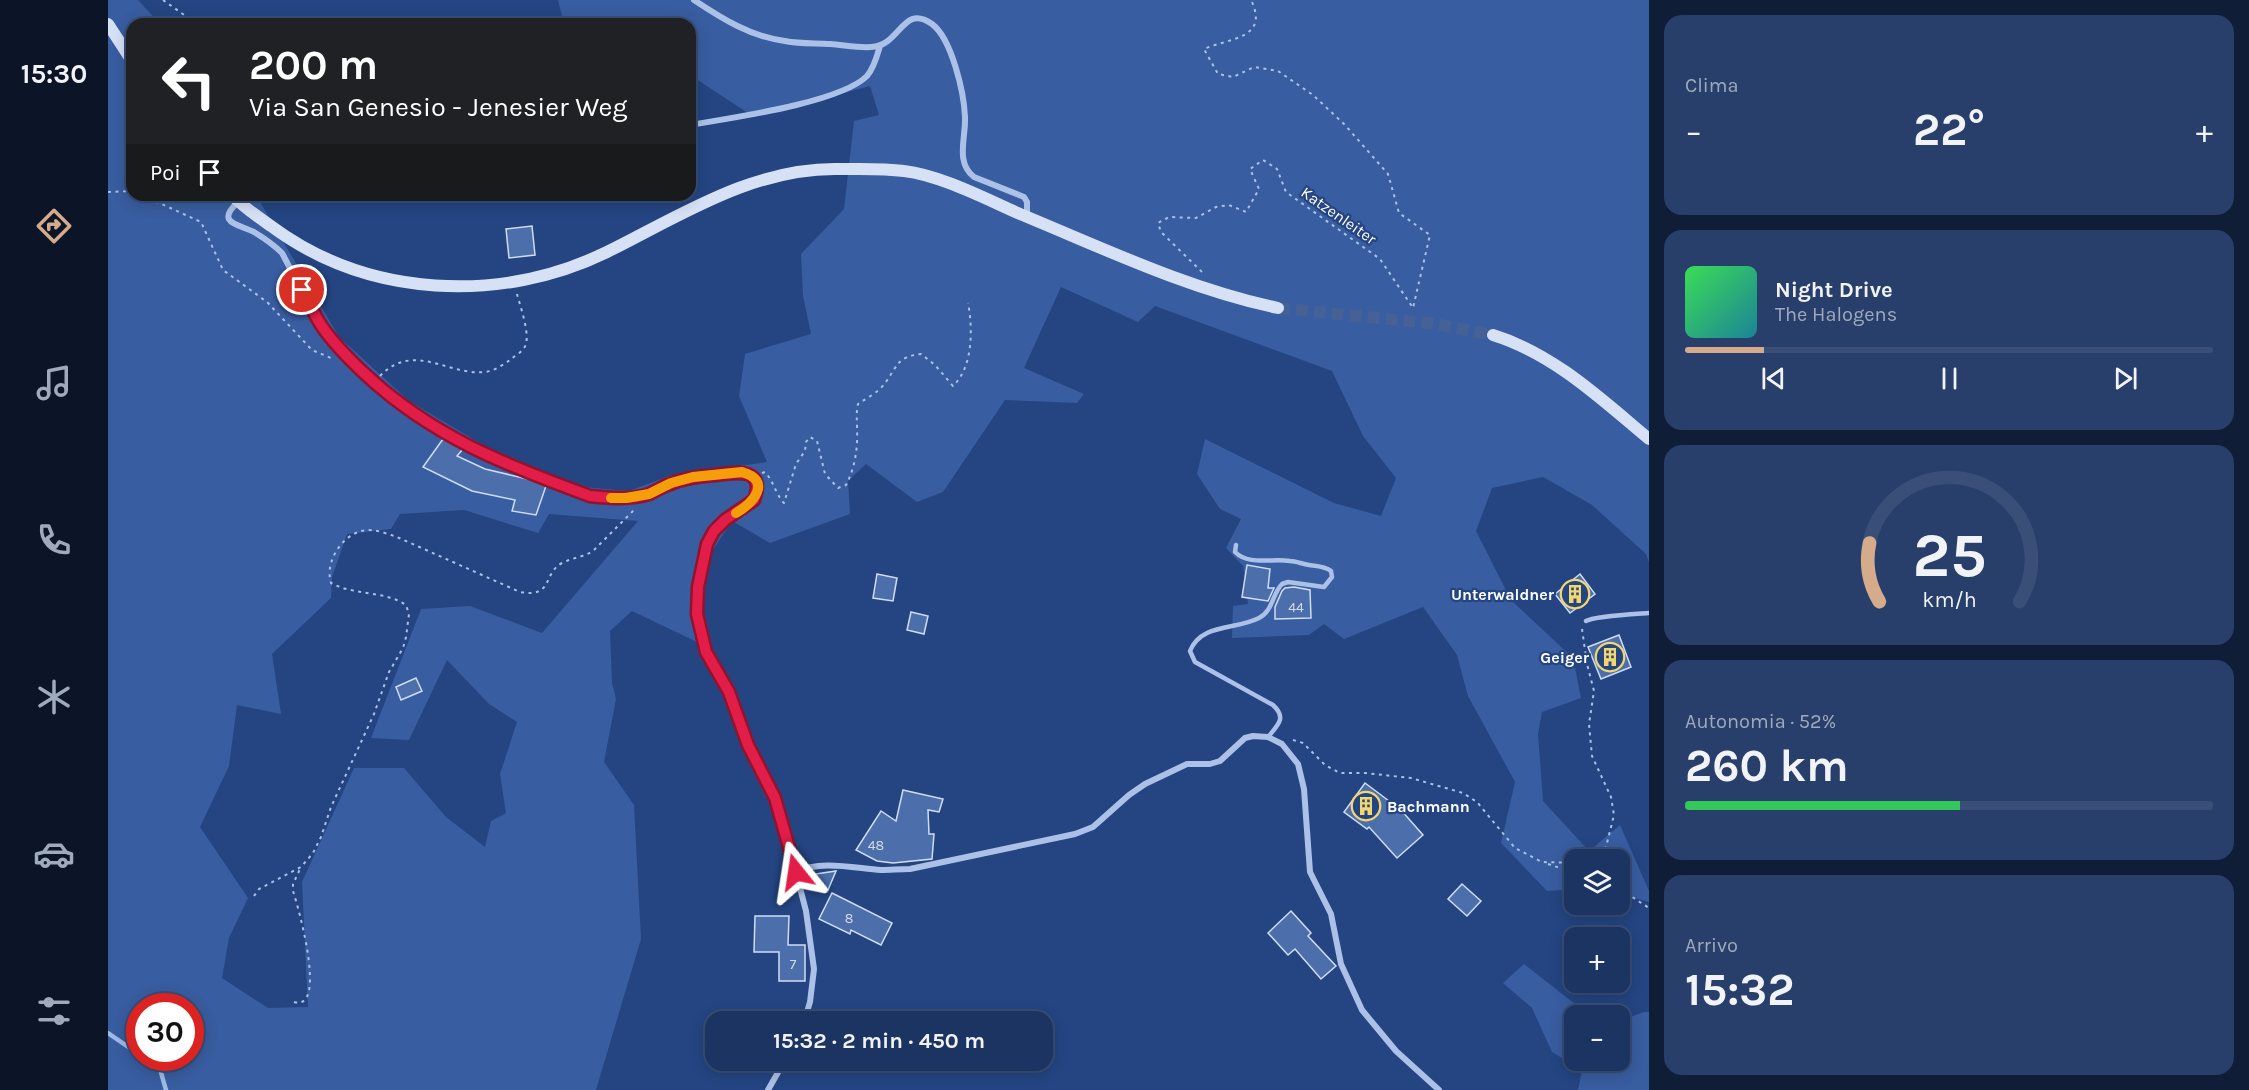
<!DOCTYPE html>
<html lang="it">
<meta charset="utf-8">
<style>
:root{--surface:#1b3462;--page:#283f6b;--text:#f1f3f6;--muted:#a0aabe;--line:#394f77;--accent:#d6ab8b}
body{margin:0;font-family:Karla,sans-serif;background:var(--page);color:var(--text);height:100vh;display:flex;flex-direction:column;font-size:22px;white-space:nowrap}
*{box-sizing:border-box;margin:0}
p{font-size:20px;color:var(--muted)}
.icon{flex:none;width:33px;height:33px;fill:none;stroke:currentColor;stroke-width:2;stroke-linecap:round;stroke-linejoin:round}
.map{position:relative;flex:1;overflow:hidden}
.details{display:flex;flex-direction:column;gap:15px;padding:15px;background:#0f1d36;width:600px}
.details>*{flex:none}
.hud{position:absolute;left:18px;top:18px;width:570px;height:183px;border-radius:18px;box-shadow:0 3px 15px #0003,0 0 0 2px var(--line);background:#202124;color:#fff;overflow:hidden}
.controls{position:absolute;left:1456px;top:849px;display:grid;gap:12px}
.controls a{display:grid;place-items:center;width:66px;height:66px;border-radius:12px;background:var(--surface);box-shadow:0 3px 15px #0003,0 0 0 2px var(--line);font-size:30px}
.speed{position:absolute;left:18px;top:993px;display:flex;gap:12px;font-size:30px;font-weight:700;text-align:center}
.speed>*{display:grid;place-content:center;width:78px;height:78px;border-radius:50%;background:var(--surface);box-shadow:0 3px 15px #0003,0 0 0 2px var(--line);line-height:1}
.speed .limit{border:9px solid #d22;background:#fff;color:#111}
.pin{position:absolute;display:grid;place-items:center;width:51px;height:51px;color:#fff;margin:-26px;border:3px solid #fff;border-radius:50%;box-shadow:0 2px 6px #0007}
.me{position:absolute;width:66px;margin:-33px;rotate:345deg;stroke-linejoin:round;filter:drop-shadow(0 0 4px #0008)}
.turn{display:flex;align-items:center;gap:21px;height:126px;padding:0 24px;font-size:27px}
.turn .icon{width:78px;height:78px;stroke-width:2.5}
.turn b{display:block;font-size:42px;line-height:51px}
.then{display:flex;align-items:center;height:57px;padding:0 24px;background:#0003;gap:12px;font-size:22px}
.big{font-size:45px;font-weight:700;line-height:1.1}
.details .tile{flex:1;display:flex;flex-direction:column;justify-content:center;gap:9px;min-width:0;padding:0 21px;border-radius:18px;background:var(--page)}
.details .dial{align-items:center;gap:0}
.dial svg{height:156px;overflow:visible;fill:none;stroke:var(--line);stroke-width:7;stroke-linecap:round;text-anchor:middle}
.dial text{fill:var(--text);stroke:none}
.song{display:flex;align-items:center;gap:18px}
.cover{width:72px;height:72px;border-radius:9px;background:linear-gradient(135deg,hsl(130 70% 55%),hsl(190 70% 35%))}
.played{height:6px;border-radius:3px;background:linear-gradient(90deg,var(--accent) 15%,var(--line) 15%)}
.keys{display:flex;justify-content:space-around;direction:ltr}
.heat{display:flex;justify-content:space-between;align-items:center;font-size:33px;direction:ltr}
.charge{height:9px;border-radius:4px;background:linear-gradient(90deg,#34c759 52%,var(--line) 0)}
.trip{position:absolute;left:597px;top:1011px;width:348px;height:60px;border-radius:18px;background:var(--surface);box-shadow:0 3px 15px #0003,0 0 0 2px var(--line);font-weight:700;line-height:60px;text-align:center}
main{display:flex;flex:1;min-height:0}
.tab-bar{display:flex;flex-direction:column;width:108px;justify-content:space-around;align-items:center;background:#0b1527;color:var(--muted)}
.tab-bar .icon{width:42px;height:42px}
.tab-bar .on{color:var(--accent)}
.tab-bar b{font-size:27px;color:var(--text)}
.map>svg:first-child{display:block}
</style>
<main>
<nav class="tab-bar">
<b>15:30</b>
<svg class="icon on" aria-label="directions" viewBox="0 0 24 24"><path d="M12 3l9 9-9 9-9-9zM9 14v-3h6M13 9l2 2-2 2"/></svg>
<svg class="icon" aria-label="music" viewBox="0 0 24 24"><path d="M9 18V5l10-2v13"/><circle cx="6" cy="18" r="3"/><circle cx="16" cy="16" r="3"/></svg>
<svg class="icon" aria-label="phone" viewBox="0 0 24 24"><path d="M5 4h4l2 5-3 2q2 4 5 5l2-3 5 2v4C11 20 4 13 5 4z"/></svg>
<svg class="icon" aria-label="climate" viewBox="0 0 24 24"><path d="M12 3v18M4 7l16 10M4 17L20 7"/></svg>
<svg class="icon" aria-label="car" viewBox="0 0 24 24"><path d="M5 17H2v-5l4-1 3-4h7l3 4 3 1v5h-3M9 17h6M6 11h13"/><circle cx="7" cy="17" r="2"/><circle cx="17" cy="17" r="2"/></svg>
<svg class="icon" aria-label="filters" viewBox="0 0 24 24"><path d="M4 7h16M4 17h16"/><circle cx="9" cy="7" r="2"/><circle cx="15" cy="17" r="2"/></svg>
</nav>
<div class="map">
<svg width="1541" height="1090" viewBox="0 0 1541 1090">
<rect width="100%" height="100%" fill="#244582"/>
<path fill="#385da0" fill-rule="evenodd" d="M0,0H30L52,24H24V195H148L231,337L301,401L385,451L464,486L521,491L561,476L659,462L631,396L637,354L703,334L695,296L693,254L736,209L746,121L771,115L762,86L646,117L582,75V24H456L450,0H1541V562L1538,554L1484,505L1435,477L1384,488L1368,531L1403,600L1465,658L1473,698L1434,712L1430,734L1435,801L1481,851L1512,825L1541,891V902L1512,894V860H1467V889L1439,891L1393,843L1407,782L1360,696L1349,655L1315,607L1236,639L1216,624L1201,635L1124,638L1125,606L1140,604L1135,566L1118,548L1133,519L1112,509L1089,474L1097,439L1226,503L1273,516L1288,478L1255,436L1224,371L1047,306L1030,322L953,287L916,368L976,394L969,403L897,400L835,492L809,502L758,464L740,481L742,514L662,543L624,521L602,554L591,608L589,642L524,611L502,631L504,683L508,699L496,762L526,805L533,939L488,1090H0ZM356,510L430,533L441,514L530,521L434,633L362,606L313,609L263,738L301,740L339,660L381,704L409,722L392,774L398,813L383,821L377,847L338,817L296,768H246L194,882L200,1007L160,1008L114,978L121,938L140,898L92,827L121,766L129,705L173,714L164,654L223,598L224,577L239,534L283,529L292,514ZM32,1006H82V1058H32Z
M1416,964L1481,1015L1467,1016V1060H1512V1021L1536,1012H1541V1090H1470L1474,1070L1444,1052L1424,1008L1395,983Z"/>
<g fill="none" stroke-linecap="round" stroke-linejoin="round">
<path stroke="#a0bbe8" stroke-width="4.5" d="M0,1033L32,1055
M36,1058L52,1069L58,1090"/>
</g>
<path fill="#4c6eab" stroke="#cfddf6" stroke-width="1.5" d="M424,226L427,255L401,258L398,229Z
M335,439L355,449L349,456L377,469L428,481L438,486L428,515L404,511L407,500L364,491L315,467Z
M1139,565L1162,569L1160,588H1166L1160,601L1134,597Z
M769,574L789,578L785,601L765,598Z
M1472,574L1487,594L1462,613L1447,594Z
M1186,587L1202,590L1203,618L1167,619V607L1174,591L1177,588Z
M803,612L820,616L816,634L799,630Z
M1511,635L1523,667L1493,679L1480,647Z
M308,678L314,691L293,700L288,687Z
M1257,783L1293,810L1315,835L1289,858L1261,827L1259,829L1236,812Z
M795,790L835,799L831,812L820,810L821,834H826L824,859L785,863L769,861L748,850L773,811L788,821Z
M728,871L720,890L704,882L708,874Z
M1354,884L1373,901L1359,916L1340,899Z
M724,893L784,923L773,945L743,930L742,934L711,919Z
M1183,911L1203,933L1200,936L1228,966L1213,979L1187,949L1180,955L1160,933Z
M647,916H681L680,945H697V981H671V952H646Z"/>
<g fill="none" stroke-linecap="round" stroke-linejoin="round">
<path stroke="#456195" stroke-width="12" stroke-dasharray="12 6" stroke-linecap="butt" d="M1170,308L1328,324L1385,335"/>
<path stroke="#acc1e7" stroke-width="2" stroke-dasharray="3 4.5" stroke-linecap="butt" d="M55,0L89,24
M0,192L24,191
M34,195L93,222L115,270L159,302L204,350L223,358
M1094,272L1053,232L1050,223L1061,217L1088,218L1108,207L1121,205L1138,212L1151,189L1142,169L1155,160L1169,169L1178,192L1272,259L1305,308L1322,235L1291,213L1280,174L1237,125L1205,95L1170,71L1146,67L1125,77L1110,74L1096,49C1121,38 1162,39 1143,0
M272,376C307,339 345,380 382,371C389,369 396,364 402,360C406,356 413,353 416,348C424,338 412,306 409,294
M654,473L657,472C666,482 667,493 676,503L688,464L697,451L698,442L702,437L709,441L717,474L730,488L738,485C747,468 750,448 749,428C749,419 748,413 750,404C759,398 771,392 777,383C790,366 788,357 813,354L827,365L845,386C865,367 865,329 860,303
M1474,629L1479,664L1486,691L1481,724L1484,756L1503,797L1506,815L1498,847L1483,860
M1185,740L1195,743L1217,765L1232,773H1257L1303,778L1355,793L1369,802L1407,848L1434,862L1467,863
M1440,864L1467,873
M1512,889L1541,908
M146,896L151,889L193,867L205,853L213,837L223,807L266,714L281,672L295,648L298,637L301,614L298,605C275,590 247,596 223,583C216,561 236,531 260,530C270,530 280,534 289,537L412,592C446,598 434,574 454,563C464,558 475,557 485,551L528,508
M186,1002C220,1012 190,906 185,891V884L192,869"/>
<path stroke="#acc1e7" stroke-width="4.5" d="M1128,545L1127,552C1141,566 1164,558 1182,561C1188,561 1194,564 1201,565C1209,566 1217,566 1223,571L1224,577L1216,587L1180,582L1174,584C1164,594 1165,611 1151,618C1128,630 1093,623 1082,651L1087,662L1165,705C1179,718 1170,725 1160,737
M1478,621C1487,616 1528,614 1541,613"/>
<path stroke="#acc1e7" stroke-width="6" d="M586,0C613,18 643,37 677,41C692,44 707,43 722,44C736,45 750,48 763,47C793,46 794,3 824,24C844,39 856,93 857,117C858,138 847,162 866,177L916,197L919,202V217
M582,125C622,118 732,103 759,76C766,68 769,56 772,46
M130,202C107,223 130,224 146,232C156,238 166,245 174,253C187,277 198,302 213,325C256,391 345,444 417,471C438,480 462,493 485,497C502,499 522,499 539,494C548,492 555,486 563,483C578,478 593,476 608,474C630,472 658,467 646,500L617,520L606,531L599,544L590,587L589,614L599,652L621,692L640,745L667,798L674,819L698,911L706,969L702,1002L696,1022
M688,872C713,860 745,868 773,870C782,870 792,869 802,869L967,834L985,827L1021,795L1037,784L1079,764H1102L1112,761L1137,738L1145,736L1160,737L1174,744L1190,764L1196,789L1202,872L1223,914L1233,964L1254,1010L1288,1051L1331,1090
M660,1090L677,1060"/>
<path stroke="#d6e1f6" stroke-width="12" d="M0,24L24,61
M124,195C135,207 150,217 163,226C260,298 392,304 499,252C572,216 644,168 729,169C751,169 774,168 796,171C832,175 878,199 912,214C997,249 1080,289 1170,308
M1385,335C1446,354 1493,399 1541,439"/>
</g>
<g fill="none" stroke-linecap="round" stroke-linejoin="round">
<g stroke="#92132f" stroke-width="15">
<path id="route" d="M194,290C200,301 206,314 213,325C225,343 241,359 256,373C323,436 397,465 482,496C501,498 523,500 541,494C548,491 555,486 562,484C576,478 592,476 607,475C629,472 658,467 646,500L617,520L606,531L599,544L590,587L589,614L598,652L621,692L640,745L667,798L688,872"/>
</g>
<use href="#route" stroke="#e11d48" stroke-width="10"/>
<path stroke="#f59e0b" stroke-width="10" d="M503,498H518L541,494L563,483L585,477L634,472C665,481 645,503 628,513"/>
</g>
<defs>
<g id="building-ring" transform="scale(1.5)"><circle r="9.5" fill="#244582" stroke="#f2d76f" stroke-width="1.5"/><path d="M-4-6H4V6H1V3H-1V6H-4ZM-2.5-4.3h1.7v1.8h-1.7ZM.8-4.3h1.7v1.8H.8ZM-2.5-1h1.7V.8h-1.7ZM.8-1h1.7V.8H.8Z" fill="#f2d76f"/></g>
</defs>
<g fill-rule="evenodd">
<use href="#building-ring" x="1467" y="594"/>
<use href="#building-ring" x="1502" y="657"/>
<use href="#building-ring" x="1258" y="806"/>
</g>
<g text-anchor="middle" stroke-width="4.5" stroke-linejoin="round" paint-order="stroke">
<g font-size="14" fill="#d2dbea">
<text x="1188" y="612">44</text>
<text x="768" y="850">48</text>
<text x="741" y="923">8</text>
<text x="685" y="969">7</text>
</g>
<g font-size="16" fill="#fff" stroke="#244582">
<text transform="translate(1231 215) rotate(35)" y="6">Katzenleiter</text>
</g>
<g font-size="16" font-weight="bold" fill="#fff" stroke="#244582" text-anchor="end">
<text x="1446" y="600">Unterwaldner</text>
<text x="1481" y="663">Geiger</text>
<text x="1279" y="812" text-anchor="start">Bachmann</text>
</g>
</g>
</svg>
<div class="controls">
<a><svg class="icon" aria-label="layers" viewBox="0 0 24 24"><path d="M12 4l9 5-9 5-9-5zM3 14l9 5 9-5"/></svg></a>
<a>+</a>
<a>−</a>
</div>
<div class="speed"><div class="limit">30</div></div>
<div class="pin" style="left:194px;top:290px;background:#d93025"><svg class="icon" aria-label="arrive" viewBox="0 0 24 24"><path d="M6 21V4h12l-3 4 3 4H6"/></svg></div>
<svg class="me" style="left:688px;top:872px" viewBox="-20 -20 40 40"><path d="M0-17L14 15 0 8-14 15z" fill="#e11d48" stroke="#fff" stroke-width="4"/></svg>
<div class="trip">15:32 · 2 min · 450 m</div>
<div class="hud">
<div class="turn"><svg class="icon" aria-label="left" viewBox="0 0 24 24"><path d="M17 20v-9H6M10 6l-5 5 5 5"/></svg><div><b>200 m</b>Via San Genesio - Jenesier Weg</div></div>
<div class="then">Poi<svg class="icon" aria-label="arrive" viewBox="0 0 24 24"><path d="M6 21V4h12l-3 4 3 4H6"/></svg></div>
</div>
</div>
<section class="details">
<div class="tile"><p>Clima</p>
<div class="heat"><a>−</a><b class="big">22°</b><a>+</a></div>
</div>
<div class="tile">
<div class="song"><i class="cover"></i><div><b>Night Drive</b><p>The Halogens</p></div></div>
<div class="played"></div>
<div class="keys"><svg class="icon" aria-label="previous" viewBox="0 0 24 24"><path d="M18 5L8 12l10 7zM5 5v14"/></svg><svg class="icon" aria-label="pause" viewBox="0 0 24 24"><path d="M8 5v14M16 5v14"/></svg><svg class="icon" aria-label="next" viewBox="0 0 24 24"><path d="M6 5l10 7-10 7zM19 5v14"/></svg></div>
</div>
<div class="tile dial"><svg viewBox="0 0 100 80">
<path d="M14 69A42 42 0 1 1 86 69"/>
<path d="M14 69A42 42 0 0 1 9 39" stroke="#d6ab8b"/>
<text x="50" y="56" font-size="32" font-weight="700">25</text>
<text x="50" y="72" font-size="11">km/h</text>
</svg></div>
<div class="tile"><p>Autonomia · 52%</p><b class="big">260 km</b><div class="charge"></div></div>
<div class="tile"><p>Arrivo</p><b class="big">15:32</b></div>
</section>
</main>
